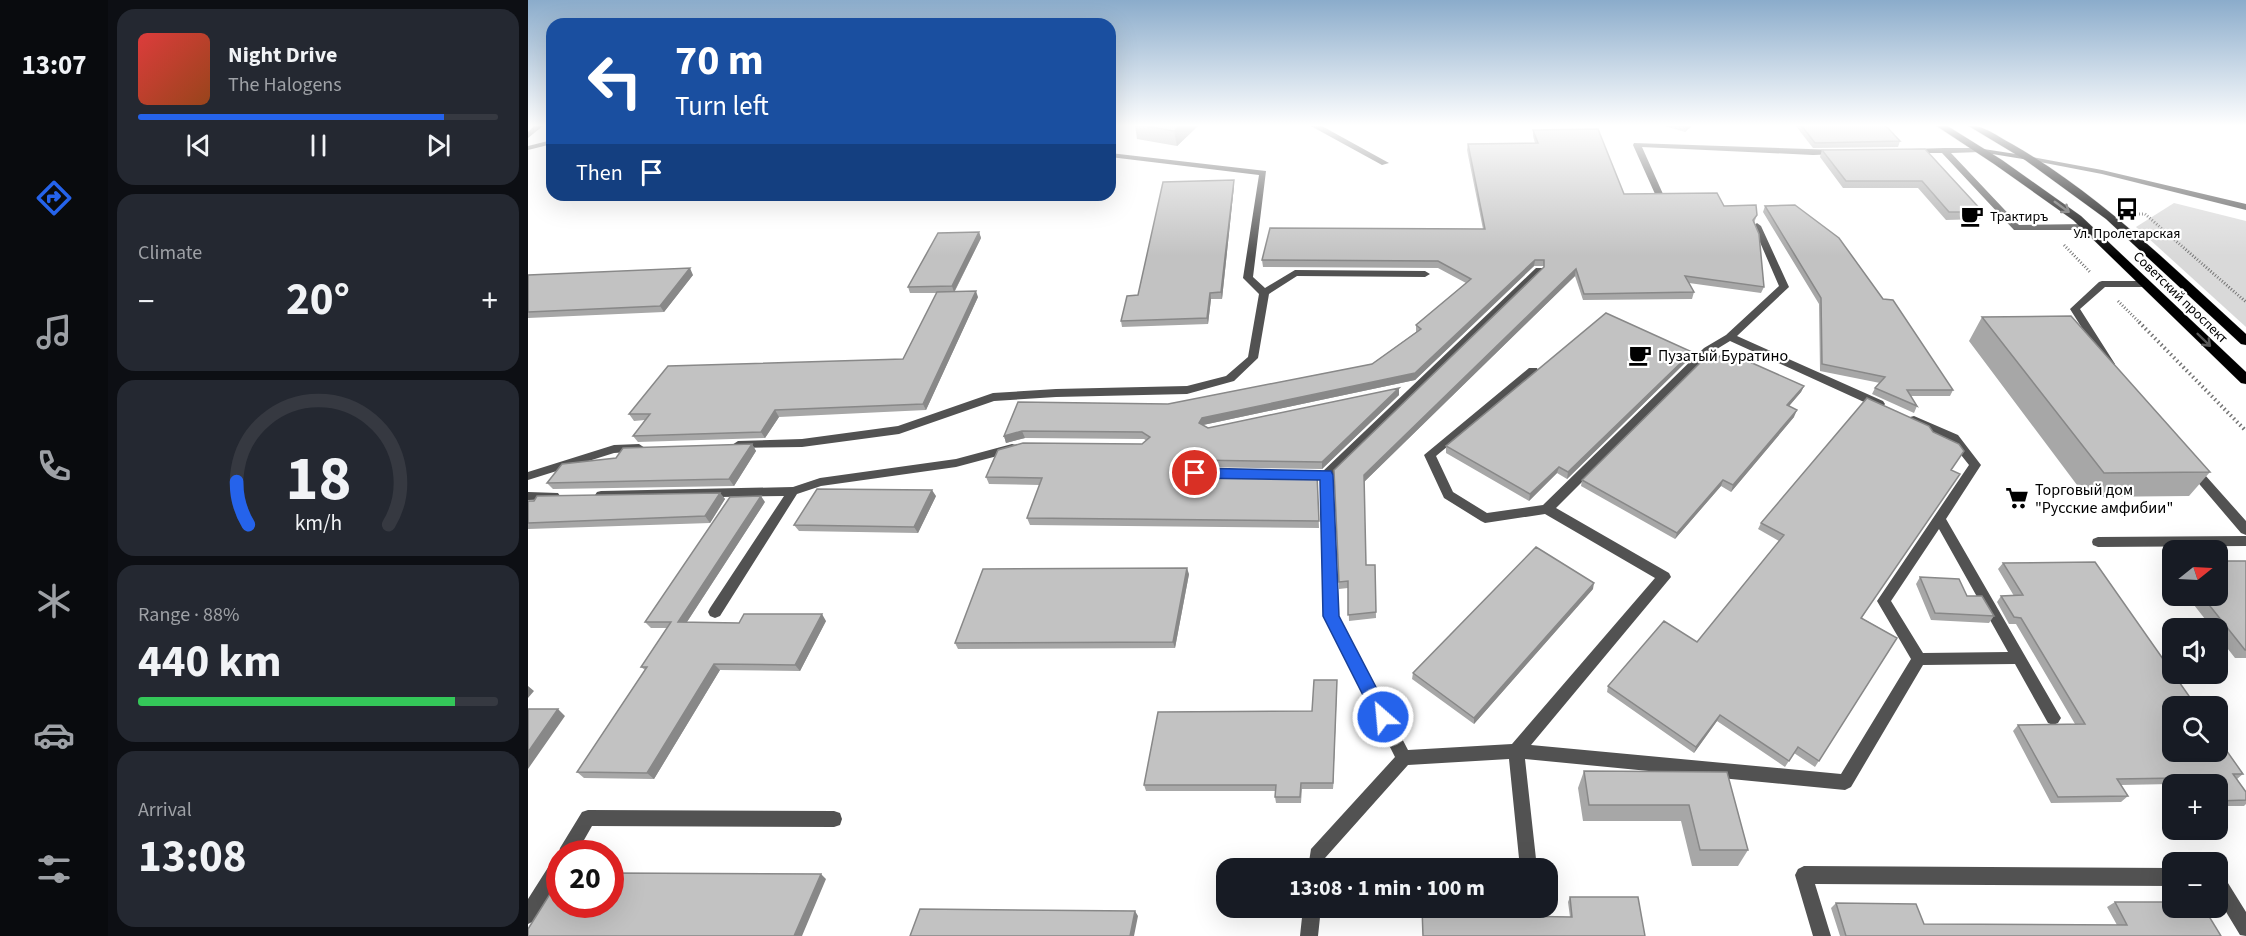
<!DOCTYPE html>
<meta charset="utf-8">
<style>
:root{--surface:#171b24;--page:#242831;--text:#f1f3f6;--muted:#9ea1a6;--line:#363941;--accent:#2563eb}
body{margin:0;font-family:"Source Sans 3",sans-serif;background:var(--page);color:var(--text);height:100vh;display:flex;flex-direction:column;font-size:22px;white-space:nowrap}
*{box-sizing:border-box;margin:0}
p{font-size:20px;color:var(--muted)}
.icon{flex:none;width:33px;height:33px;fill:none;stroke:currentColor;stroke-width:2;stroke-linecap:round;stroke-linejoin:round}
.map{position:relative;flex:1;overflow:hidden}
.sheet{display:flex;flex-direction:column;gap:9px;padding:9px;background:#0d0f14;width:420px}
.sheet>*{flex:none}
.top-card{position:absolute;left:18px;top:18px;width:570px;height:183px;border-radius:18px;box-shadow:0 6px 24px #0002;background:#1a4fa0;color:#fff;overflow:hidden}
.needle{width:39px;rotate:72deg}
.fabs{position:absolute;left:1634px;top:540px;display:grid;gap:12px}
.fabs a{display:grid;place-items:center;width:66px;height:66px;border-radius:12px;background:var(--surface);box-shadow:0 6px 24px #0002;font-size:30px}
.speed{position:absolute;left:18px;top:840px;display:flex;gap:12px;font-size:30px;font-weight:700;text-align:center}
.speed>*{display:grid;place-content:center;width:78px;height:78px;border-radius:50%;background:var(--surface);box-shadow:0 6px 24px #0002;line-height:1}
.speed .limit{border:9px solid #d22;background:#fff;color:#111}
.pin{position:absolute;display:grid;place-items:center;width:51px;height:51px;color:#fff;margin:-26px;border:3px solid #fff;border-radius:50%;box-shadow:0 2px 6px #0007}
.me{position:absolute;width:66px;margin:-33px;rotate:333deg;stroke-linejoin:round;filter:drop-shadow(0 0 4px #0008)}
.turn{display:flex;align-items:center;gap:21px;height:126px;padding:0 30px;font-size:27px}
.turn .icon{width:78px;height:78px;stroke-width:2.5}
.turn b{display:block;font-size:42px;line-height:51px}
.then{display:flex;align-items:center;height:57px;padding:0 30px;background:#0003;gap:12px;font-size:22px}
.big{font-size:45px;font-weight:700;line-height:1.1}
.sheet .tile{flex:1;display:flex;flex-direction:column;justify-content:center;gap:9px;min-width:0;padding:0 21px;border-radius:18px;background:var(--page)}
.sheet .dial{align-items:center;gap:0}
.dial svg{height:156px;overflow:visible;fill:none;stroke:var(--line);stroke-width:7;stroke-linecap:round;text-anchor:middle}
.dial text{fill:var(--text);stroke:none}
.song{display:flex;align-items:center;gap:18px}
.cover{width:72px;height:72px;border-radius:9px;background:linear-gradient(135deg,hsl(0 70% 55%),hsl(20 70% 35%))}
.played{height:6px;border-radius:3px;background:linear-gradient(90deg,var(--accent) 85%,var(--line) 85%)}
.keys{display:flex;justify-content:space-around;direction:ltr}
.heat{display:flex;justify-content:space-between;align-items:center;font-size:33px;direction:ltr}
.charge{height:9px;border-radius:4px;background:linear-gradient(90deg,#34c759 88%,var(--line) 0)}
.trip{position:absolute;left:688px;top:858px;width:342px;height:60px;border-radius:18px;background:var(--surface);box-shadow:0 6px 24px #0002;font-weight:700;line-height:60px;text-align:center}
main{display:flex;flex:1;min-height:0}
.dock{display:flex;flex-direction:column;width:108px;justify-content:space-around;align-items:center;background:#090b0e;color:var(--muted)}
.dock .icon{width:42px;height:42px}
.dock .on{color:var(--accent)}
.dock b{font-size:27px;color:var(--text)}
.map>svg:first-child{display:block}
</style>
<main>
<nav class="dock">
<b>13:07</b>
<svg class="icon on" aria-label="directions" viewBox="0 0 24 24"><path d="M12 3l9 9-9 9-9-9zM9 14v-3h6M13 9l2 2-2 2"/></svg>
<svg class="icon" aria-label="music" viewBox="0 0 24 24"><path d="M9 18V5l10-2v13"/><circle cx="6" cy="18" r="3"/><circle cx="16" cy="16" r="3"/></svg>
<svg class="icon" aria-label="phone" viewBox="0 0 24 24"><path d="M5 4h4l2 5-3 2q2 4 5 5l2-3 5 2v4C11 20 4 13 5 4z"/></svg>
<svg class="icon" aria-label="climate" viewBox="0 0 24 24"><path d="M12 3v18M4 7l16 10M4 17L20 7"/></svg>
<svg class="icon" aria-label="car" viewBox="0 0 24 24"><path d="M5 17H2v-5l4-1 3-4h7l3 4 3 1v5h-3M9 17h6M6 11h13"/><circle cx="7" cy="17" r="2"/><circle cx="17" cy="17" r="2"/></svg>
<svg class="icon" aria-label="filters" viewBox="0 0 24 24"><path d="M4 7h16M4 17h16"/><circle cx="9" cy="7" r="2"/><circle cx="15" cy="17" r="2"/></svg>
</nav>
<section class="sheet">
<div class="tile">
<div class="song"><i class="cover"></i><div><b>Night Drive</b><p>The Halogens</p></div></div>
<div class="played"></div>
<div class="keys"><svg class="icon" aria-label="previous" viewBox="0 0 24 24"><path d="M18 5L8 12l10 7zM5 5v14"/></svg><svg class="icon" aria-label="pause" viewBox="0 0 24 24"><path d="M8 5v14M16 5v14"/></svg><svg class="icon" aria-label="next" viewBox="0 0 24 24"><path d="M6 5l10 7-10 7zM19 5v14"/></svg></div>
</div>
<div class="tile"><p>Climate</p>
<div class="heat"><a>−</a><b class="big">20°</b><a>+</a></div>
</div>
<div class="tile dial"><svg viewBox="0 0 100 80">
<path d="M14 69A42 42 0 1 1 86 69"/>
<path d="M14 69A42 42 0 0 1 8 47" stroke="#2563eb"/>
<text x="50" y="56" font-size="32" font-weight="700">18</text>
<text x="50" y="72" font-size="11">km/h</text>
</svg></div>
<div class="tile"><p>Range · 88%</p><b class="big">440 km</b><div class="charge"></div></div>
<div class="tile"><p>Arrival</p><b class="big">13:08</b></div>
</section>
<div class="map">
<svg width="1718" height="936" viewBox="0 0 1718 936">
<rect width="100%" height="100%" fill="#fff"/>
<path fill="#d9d9d9" d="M1646,203L1718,221V327L1608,227Z"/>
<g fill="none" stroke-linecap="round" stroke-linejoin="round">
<g stroke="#dbdbdb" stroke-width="1">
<path id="primary" d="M1407,125H1418L1474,160L1553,216L1718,372V384L1713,383L1545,220L1466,164Z
M1439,125C1456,125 1469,136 1484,144C1572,194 1644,267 1718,334V345L1713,344L1578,219L1497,160Z"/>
</g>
<path stroke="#747474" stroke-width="3" stroke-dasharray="1 2" stroke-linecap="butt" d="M1605,214H1617L1718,302
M1536,245L1562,272
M1590,301L1613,324"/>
<path stroke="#747474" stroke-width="4" stroke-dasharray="1.5 3" stroke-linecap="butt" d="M1611,322L1718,431"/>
<path fill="#525252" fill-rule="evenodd" d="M7,125H16L0,138V132Z
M781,125H792L861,163L854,165Z
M24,140V144L0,150V146Z
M1106,143L1310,150L1314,152L1310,154L1285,155L1114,147L1135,194L1131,197L1127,194L1105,145Z
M1416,148H1455V152H1452L1423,153L1491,225L1558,224L1562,227L1558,230H1486L1414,153H1384L1380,151L1384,149Z
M582,153L738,171L725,277L737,288L767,270L897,271L902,274L897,277L769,276L741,294L730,358L706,381L659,394L528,397L466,401L371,434L274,447L206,448L204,445L210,441L274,439L370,426L465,393L528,389L659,386L698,376L720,357L731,294L715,278L731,175L582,157Z
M1229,223L1233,226L1261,287L1209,336L1355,401L1357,404L1355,407H1347L1202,341L1184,352L1028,508L1141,573L1143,577L1003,745L1313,774L1383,659L1349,601L1441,465L1422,441L1382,423L1380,420L1382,417L1386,416L1430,435L1453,465L1418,519L1530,713L1533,718L1530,723L1525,725L1520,723L1487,664L1395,665L1323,787L1317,790L997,759L1009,868H992L981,759L880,765L797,858L796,868H780L783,849L867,757L796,616L792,475L794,472L1008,268H1014V272L804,476L810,616L880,750L984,744L1127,578L1017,514L957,523L953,521L916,498L896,455L1001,368H1009L1010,370L1009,372L908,456L925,492L959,513L1015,505L1176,348L1198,335L1251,286L1225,226ZM1411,529L1480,652L1395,653L1363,601Z
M1574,281H1618L1623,284L1618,287H1577L1552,309L1587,364L1582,367L1578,366L1542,309L1571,282Z
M111,444L117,448L115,451L86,453L0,480V472L86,445Z
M484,444L488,445L490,448L488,451L428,467L293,486L269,494L192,616L187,618L182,616L180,612L182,608L256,496L73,499L69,498L67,495L69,492L73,491L265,487L292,478L428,459Z
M1665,465L1669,466L1718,521V535L1713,533L1661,472L1659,469Z
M0,492L30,493L32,496L30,499L0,500Z
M1718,536V546L1570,547L1565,545L1564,542L1565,539L1570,537Z
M60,810L306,811L312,813L314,819L312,825L306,827L64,826L48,854H32V881L6,921L0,924V899L26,858L30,856L32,848L54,812Z
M1276,866L1644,868V886L1287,884L1303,936H1285L1267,875L1270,869Z
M1689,872L1695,875L1718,912V936L1712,935L1689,897Z
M775,908H793L790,936H772Z"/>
<path fill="#525252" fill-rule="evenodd" d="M1498,156L1574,170L1718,204V210L1574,174L1501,160L1497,158Z"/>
<path fill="#1f1f1f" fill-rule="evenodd" d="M1449,148L1501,156L1505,158L1501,160L1452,152H1449Z"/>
<use href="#primary" fill="#000" fill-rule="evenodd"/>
</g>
<path fill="#a7a7a7" d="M607,125H671L649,146L609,139Z
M1133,125H1165L1157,132Z
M1267,125H1357L1372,141L1370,147L1285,148Z
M1005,130L1096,194L1196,206L1229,215L1226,223L1236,287L1233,293L1161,283L1166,292L1164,299L1055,300L1047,276L836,482L838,565H847L848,618L821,621L820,588L811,589L806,470L1016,268V266H1006L887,380L675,425L680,428L871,388V395L794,469L667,467L663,470L666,472L789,474L791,528L502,525L499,518L512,485L461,484L458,477L614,444L619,441L616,439L497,438L478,443L476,436L490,402L640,404L844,364L888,332V325L938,283L910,268L735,267L734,260L955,229L939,150L940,144L1007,143L1005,136Z
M1397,149L1455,212L1452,219L1418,220L1390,188H1315L1292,157L1294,150Z
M706,186L694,299H683L680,324L594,327L593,321L610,295Z
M1237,206L1355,299L1425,390L1422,396H1383L1389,406L1386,413L1344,394L1347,388L1352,383L1292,371L1291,304L1235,212Z
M451,232L453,238L427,291L450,297L398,410L251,417L237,438L110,442L105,436L117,420L106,421L101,414L375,359L409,293H382L380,287Z
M0,275H165L136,312L0,318Z
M1454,317L1682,472L1661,496L1558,497L1441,341Z
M1164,352L1162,358L1039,479L1029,473L1001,501L918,453V446Z
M1186,362L1276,386L1273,392L1261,406L1266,417L1203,492L1193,486L1147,539L1053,486L1054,480Z
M1405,432L1436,451L1423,470L1334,618L1369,638L1287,767L1266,753L1257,767L1189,721L1166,753L1079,692L1080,686L1169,642L1251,541L1230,529L1233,523Z
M224,444L228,451L206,486L25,489L19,483Z
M192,493L197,499L182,523L0,529V501Z
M408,496L390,533L271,531L266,525Z
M237,502L159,622L211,623L298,621L272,671L192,670L126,779L56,778L49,772L117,670L113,667L139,628H123L117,622Z
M1718,561V658H1707L1689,635V628H1684L1659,596H1689Z
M1475,563L1715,774L1709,779L1718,792V804L1716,806H1689V784H1644V786L1643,784L1593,785L1600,796L1593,802L1523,803L1485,731L1490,725L1547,724L1488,624H1481L1469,602L1473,596H1486L1470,569Z
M1644,566V577L1639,571Z
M661,574L647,648L430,649L427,643Z
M1392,577L1439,596L1466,616L1461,623L1403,620L1388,584Z
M1065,589L946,724L884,679L885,673Z
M809,680L805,789H774L773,803H748L747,797L748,791H618L616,785L784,711Z
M1056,771L1199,772L1220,850L1210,866H1164L1153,821H1055L1050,788Z
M1042,897L1117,936L974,916L1042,917L1040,902Z
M1587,902L1693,936H1312L1303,908L1308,903L1396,924L1589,925L1579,907Z"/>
<path fill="#888" d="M653,125H671L649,146L646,131Z
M1160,125H1165L1157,132L1158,127Z
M706,180V186L694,299L693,292Z
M451,232L453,238L426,292L424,286Z
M1007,260L1006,266L887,380L675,425L671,423L674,418L887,373Z
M162,268L165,275L136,312L132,306Z
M1048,269L1047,276L836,482V475Z
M448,291L450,297L398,410L395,404Z
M682,293L683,299L680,324L679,318Z
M1164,352L1162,358L1039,479L1040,472Z
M1276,386L1273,392L1256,412L1259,405Z
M871,388V395L794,469V462Z
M247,410L251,417L237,438L233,432Z
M1269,410L1266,417L1203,492L1205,485Z
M494,431L497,438L478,443L476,436Z
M224,444L228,451L206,486L201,479Z
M666,460L667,467L659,472L657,465Z
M1031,467L1029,473L1001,501L1002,494Z
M1195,480L1193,486L1147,539L1149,533Z
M404,490L408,496L390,533L386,527Z
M192,493L197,499L182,523L177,516Z
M233,496L237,502L155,628L150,622Z
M659,568L661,574L647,648L645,642Z
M1066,583L1065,589L946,724V718Z
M294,614L298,621L272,671L267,665Z
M186,664L192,670L126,779L119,773Z
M809,680V687L805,789V783Z
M0,686L6,691L0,698Z
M30,709L37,716L0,769V752Z
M1192,715L1189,721L1166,753L1168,747Z
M293,874L298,879L274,936H266Z
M607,911L610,916L606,936H602Z"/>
<path fill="#c2c2c2" stroke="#888" stroke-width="1.5" d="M611,125H653L646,131Z
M1273,125H1357L1372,141L1287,143Z
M1070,129L1096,194L1189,193L1196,206L1228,205L1229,215L1225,220L1231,234L1236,287L1157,276L1166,292L1056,294L1048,269L836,475L838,565H847L848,612L820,615V581L811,582L806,470L1016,267V260H1007L887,373L674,418L671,423L680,428L871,388L794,462L666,460L657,465L666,472L789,474L791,521L499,518L514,478L458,477L470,450L495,443L614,444L622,437L614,432L494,431L476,436L490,402L640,404L844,364L893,329L888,325L943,279L910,261L734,260L742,228L957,229L940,144L1010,143L1005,130Z
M1397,149L1455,212H1421L1394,181H1318L1294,150Z
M706,180L693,292L682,293L679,318L593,321L599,296L610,295L635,182Z
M1267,205L1311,238L1355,299L1365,300L1425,390H1379L1389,406L1347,388L1357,377L1294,364L1293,298L1237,206Z
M451,232L424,286L380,287L410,233Z
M162,268L132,306L0,312V275Z
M448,291L395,404L247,410L233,432L105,436L122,414H101L140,366L375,359L409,292Z
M1078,313L1164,352L1040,472L1031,467L1002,494L918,446Z
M1543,316L1682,472L1576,473L1454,317Z
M1197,351L1276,386L1259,405L1269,410L1205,485L1195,480L1149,533L1054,480L1177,358L1186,362Z
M1339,398L1401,426L1405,432L1431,444L1436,451L1423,470L1432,474L1333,618L1369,638L1291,761L1270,747L1261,761L1192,715L1168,747L1080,686L1136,621L1169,642L1256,535L1233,523Z
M224,444L201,479L19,483L34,464L88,458L95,448Z
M289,489L404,490L386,527L266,525Z
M192,493L177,516L0,523V501H6L9,496Z
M233,496L150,622L211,623L216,614H294L267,665L186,664L119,773L49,772L119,667H113L143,622H117L202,497Z
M1008,547L1066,583L946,718L885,673Z
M1689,561H1718V650H1717L1674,596H1689Z
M1567,562L1668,706H1644V752H1689V737L1715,774H1705L1718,792V800L1689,801V784H1654L1650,778L1589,779L1600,796L1530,797L1490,725L1557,724L1493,618L1486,617L1473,596L1495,595L1475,563Z
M659,568L645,642L427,643L455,569Z
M1392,577L1431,579L1439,596H1454L1466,616L1407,613Z
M786,680H809L805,783H773L772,797H747L748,785H616L630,712L784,711Z
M0,709H30L0,752Z
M1056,771L1199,772L1220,850H1172L1161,805H1061Z
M82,873L293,874L266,936H0V929L32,878V904H82Z
M1042,897H1110L1117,936H895L894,908H973L974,916L1044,917Z
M1587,902H1644V908H1676L1693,936H1318L1308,903L1388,904L1396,924L1599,925Z
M392,909L607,911L602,936H382Z"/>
<defs><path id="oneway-shaft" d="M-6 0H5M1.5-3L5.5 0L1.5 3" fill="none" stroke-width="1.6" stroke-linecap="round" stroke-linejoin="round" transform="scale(1.5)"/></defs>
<g stroke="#595959">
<use href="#oneway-shaft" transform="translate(1534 207) rotate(36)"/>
<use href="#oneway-shaft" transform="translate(1676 340) rotate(44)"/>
</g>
<linearGradient id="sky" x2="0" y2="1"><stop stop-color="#8baccb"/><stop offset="0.49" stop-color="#fff"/><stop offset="1" stop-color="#fff" stop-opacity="0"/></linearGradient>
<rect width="1718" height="256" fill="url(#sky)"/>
<path fill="#2563eb" stroke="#184099" stroke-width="1.5" d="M667,468L803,471L805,475L811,616L861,712L864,717L861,723L855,725L849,723L795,616L792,480L667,478L660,473Z"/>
<defs>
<g id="bus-bare" transform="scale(1.8)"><path d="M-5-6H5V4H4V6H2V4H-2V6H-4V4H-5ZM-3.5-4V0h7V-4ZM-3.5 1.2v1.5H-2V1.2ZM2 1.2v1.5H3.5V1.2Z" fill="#000" stroke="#fff" stroke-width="2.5" paint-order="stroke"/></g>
<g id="cafe-bare" transform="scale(1.8)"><path d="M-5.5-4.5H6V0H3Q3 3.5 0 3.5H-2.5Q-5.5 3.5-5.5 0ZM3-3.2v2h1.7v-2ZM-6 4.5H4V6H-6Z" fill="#000" stroke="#fff" stroke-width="2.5" paint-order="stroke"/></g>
<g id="supermarket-bare" transform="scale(1.8)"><path d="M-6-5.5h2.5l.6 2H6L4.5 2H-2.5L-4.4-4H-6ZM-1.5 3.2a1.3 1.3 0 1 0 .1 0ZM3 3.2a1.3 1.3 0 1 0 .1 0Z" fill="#000" stroke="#fff" stroke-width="2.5" paint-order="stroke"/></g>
</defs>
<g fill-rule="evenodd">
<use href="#bus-bare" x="1599" y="209"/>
<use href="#cafe-bare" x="1444" y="216"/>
<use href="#cafe-bare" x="1112" y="355"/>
<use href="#supermarket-bare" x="1489" y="498"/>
</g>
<g text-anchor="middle" stroke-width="4.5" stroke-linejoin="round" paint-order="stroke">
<g font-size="14" fill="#000" stroke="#fff" text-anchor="start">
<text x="1462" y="221">Трактиръ</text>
<text x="1599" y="238" text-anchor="middle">Ул. Пролетарская</text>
</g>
<g font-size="14" fill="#000" stroke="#fff">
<text transform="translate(1653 297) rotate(44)" y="5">Советский проспект</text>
</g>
<g font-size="16" fill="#000" stroke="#fff" text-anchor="start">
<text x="1130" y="361">Пузатый Буратино</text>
<text x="1507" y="495">Торговый дом<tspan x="1507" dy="18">"Русские амфибии"</tspan></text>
</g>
</g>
</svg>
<div class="fabs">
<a><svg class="needle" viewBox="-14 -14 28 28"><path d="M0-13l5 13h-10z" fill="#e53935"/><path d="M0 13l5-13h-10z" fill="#9ea1a6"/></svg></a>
<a><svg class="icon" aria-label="sound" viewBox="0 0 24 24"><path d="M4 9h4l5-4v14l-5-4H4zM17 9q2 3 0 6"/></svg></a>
<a><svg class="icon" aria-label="search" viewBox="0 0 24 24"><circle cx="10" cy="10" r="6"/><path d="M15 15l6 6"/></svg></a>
<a>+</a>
<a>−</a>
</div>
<div class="speed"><div class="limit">20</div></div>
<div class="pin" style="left:667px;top:473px;background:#d93025"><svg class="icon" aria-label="arrive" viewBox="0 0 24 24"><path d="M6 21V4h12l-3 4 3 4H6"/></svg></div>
<svg class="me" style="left:855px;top:717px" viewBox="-20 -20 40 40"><circle r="17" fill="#2563eb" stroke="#fff" stroke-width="3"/><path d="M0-11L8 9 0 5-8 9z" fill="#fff"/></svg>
<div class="trip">13:08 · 1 min · 100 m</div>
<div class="top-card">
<div class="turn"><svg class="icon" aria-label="left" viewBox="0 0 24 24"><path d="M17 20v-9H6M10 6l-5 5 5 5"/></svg><div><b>70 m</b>Turn left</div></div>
<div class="then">Then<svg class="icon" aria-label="arrive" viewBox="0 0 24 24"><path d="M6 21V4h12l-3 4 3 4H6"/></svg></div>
</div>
</div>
</main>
